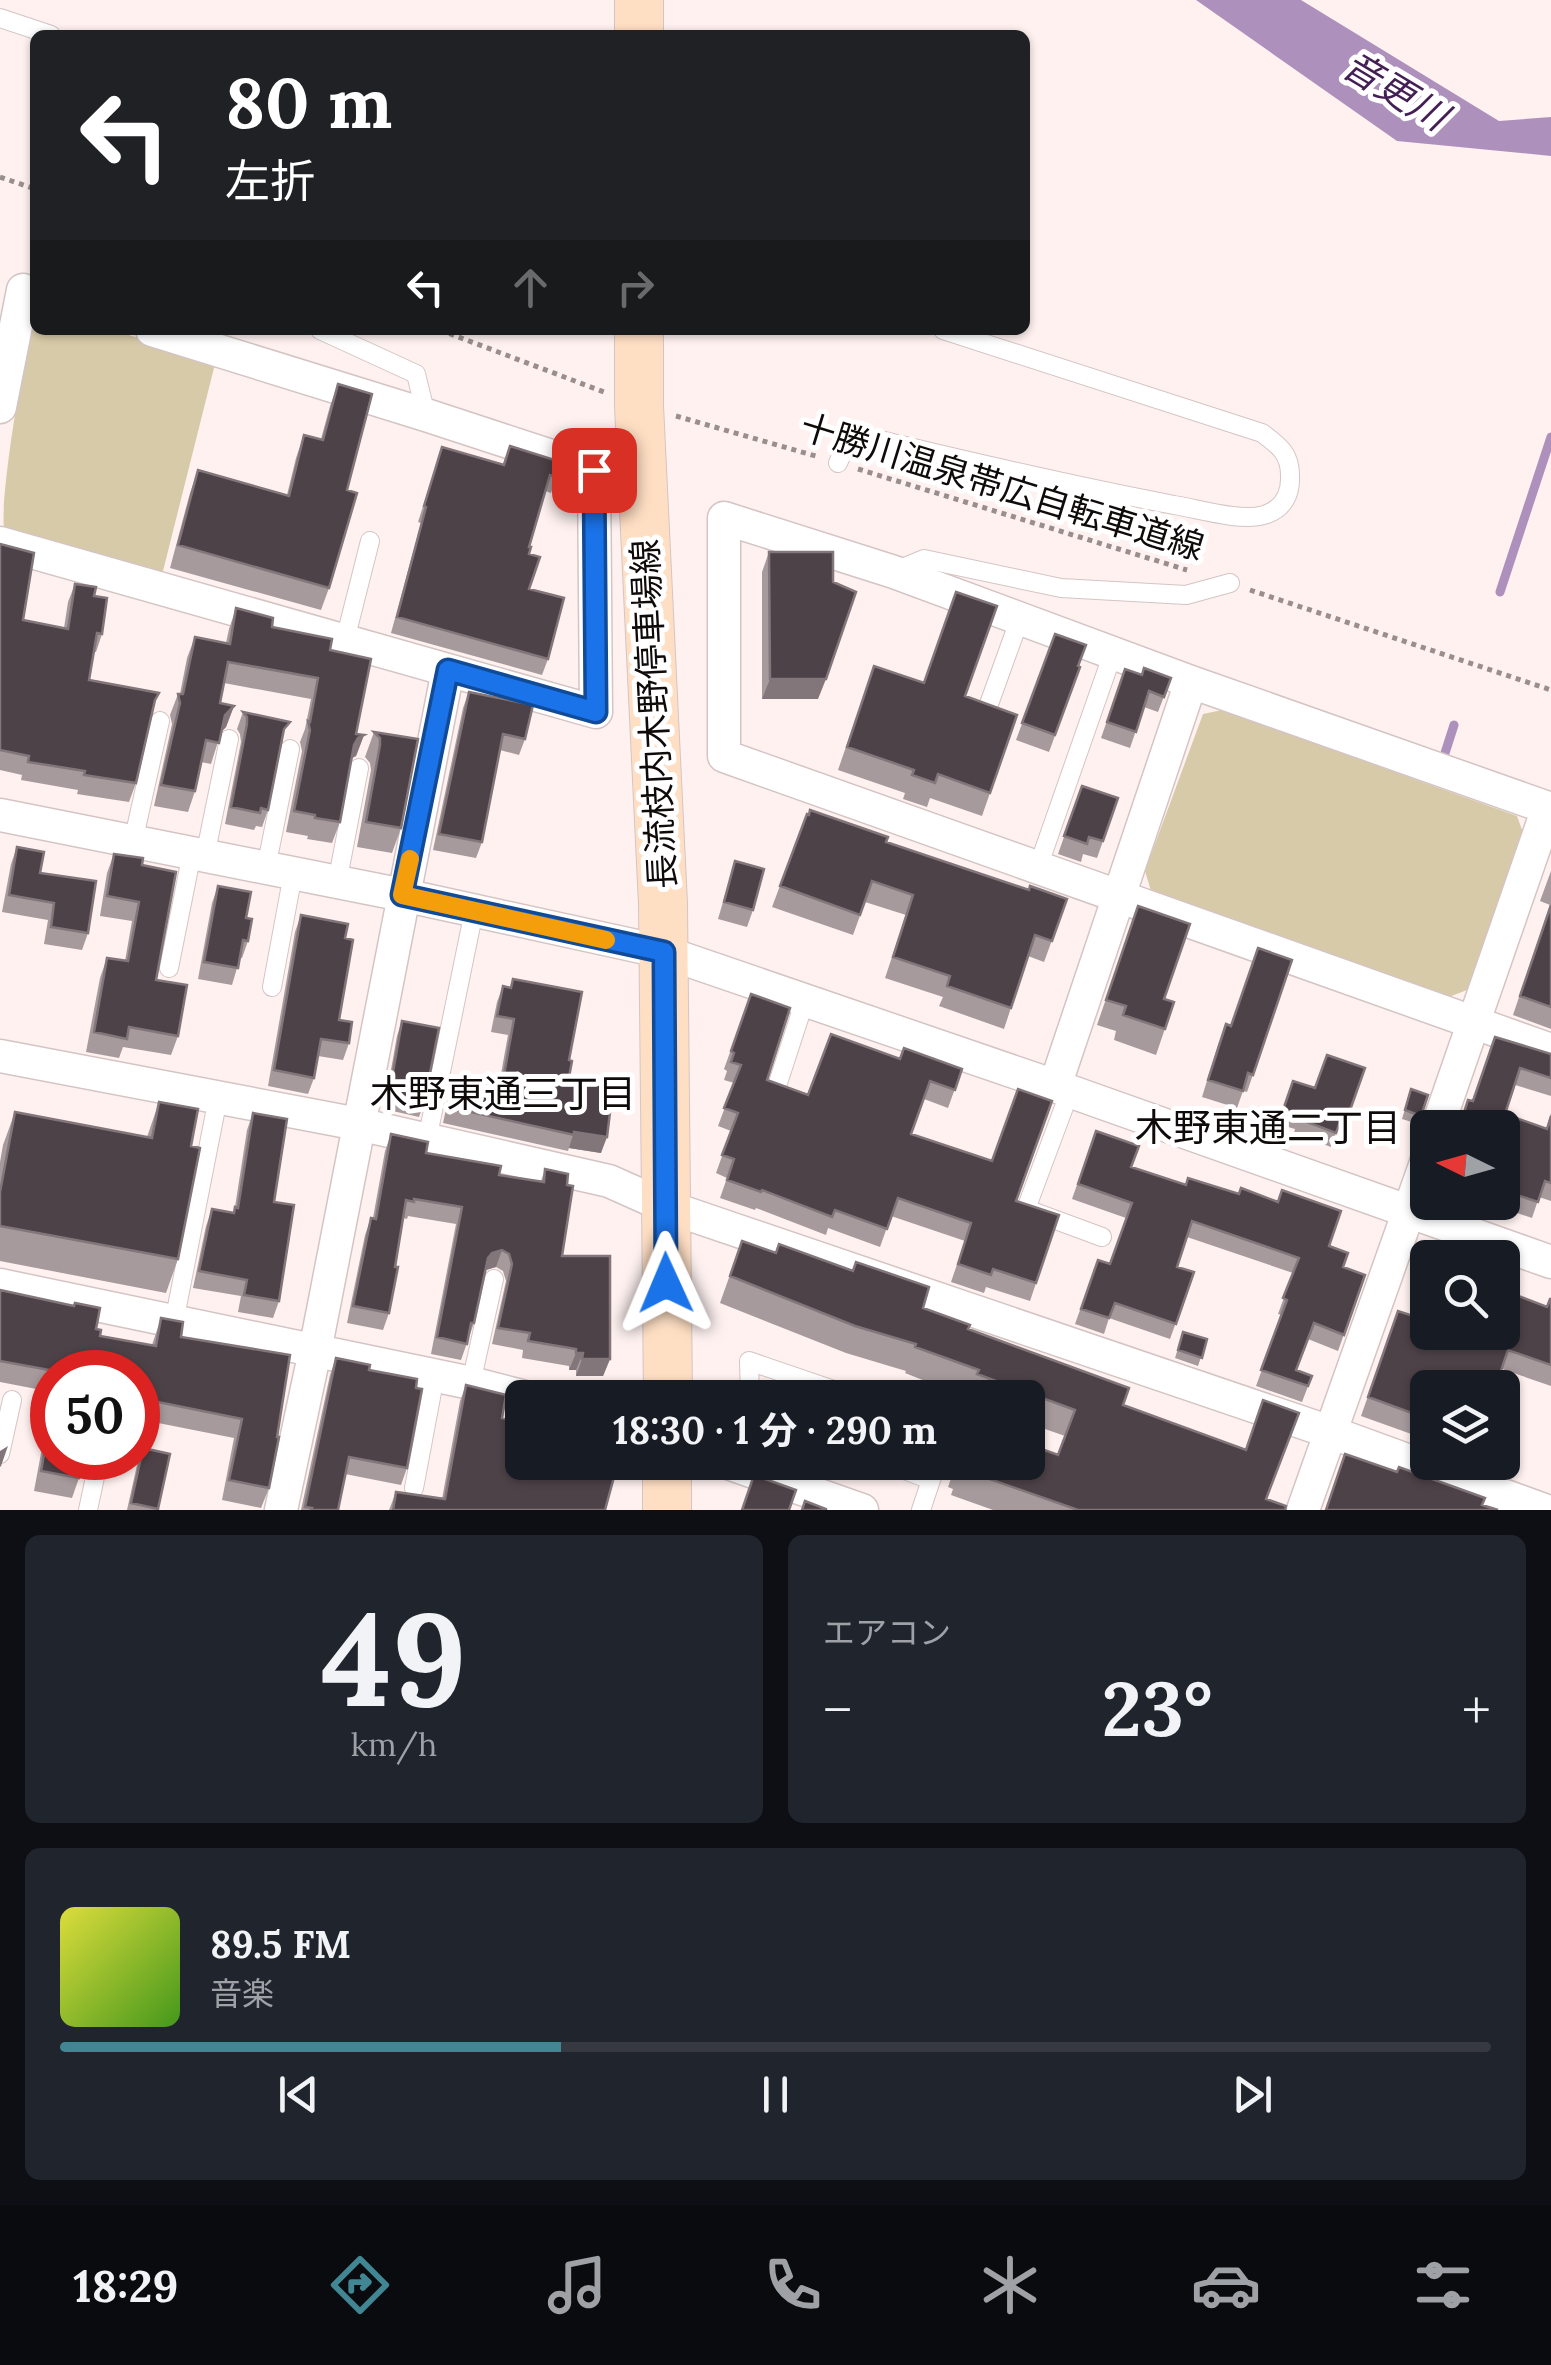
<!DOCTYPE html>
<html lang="ja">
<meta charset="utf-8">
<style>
:root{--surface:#171b24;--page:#20242c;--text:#f1f3f6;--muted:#9ea1a6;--line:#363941;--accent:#418793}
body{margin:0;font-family:Lora,"Noto Sans JP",serif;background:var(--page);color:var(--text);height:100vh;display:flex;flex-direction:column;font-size:38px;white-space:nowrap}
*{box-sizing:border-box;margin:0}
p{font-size:32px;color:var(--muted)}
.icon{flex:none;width:55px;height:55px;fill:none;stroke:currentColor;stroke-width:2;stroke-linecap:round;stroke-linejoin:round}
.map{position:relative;height:1510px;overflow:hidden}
.details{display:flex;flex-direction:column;gap:25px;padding:25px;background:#0d0f14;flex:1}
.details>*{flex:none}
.top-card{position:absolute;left:30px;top:30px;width:1000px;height:305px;border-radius:15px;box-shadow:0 2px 8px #0004;background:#202124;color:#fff;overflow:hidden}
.needle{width:65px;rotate:275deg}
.tools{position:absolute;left:1410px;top:1110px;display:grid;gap:20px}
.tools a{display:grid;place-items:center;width:110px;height:110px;border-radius:15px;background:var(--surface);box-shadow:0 2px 8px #0004;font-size:50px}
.speed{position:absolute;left:30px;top:1350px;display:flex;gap:20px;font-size:50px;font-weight:700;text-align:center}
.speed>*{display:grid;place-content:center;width:130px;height:130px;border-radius:50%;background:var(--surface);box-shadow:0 2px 8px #0004;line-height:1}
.speed .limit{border:15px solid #d22;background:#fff;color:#111}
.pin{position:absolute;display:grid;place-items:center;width:85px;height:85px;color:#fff;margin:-42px;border-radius:20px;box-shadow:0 5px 15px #0006}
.me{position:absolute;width:110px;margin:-55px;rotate:359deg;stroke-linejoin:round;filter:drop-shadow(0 0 8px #0008)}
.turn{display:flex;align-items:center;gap:35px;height:210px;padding:0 30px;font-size:45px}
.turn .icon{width:130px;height:130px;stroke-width:2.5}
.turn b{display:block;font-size:70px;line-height:85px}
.lanes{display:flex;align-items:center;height:95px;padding:0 30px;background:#0003;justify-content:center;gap:50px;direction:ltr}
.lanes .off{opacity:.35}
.big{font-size:75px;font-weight:700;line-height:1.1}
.details .widget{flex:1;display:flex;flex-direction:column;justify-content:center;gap:15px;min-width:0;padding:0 35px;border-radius:15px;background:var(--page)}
.details .dial{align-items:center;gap:0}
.dial b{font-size:130px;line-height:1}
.song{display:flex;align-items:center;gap:30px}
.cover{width:120px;height:120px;border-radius:15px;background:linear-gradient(135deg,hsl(60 70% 55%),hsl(100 70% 35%))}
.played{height:10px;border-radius:5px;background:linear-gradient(90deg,var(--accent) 35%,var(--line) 35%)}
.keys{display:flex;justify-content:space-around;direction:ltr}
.heat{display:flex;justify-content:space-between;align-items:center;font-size:55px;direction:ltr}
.details .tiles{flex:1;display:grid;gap:25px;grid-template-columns:1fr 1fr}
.widget:last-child{grid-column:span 2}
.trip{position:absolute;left:505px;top:1380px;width:540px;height:100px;border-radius:15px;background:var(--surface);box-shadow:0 2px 8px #0004;font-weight:700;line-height:100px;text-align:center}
.dock{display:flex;height:160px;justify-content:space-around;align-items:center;background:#090b0e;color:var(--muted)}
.dock .icon{width:70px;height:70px}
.dock .selected{color:var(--accent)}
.dock b{font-size:45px;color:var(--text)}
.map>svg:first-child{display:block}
</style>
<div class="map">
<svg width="1551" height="1510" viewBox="0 0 1551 1510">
<rect width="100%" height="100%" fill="#fef1f0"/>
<path fill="#d7caa8" d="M35,319V330H111L216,360L162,575L4,529C0,494 23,363 32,320Z
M1222,710L1517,816L1525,838L1472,988L1449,997L1151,891L1145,871L1203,714Z"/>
<path fill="#ad91bc" d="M1196,0H1301L1499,121L1551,117V156L1397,141Z"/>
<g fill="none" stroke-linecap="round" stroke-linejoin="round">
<path stroke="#ad91bc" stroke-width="9" d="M1500,592L1551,437
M1445,753L1454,725"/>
<g stroke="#d4c5c4" stroke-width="20">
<path id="service" d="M0,18L51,35
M320,330L416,374L426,415
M838,463L846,445L876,439C975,463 1074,486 1174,505C1199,509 1241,522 1264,515C1284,509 1291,494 1290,475C1290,453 1278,445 1262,433L943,330
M895,571L924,559L1061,588L1186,595L1230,583
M345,640L370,541
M989,704L1020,618
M133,842L160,721
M205,856L229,739
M1038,867L1113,653
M266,868L290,749
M337,883L359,768
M169,968L192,853
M272,987L293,874
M777,1086L805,1000
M1070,1091L1026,1209L1102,1237
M427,1140L474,911
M174,1322L218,1098
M471,1383L494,1279
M750,1398L749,1361L857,1398
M0,1454L12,1400
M883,1462L931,1480
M414,1488L435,1376
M88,1510L99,1458
M921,1510L937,1462"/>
</g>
<g stroke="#d4c5c4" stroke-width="35">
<path id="minor" d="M0,407L23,290
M0,543L596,712L594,470L426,415L152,330
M1551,809L1191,682L894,572L724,518V756L1551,1050
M0,815L403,895L664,952L1055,1086L1551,1262
M0,1056L358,1124L609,1181L665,1206L1330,1432L1544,1510
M1055,1086L1191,682
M1437,1128L1548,808
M0,1285L471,1383L529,1398
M725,1462L862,1510
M281,1510L315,1351L448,670
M1303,1510L1428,1157"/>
</g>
<g stroke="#d4c5c4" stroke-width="50">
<path id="secondary" d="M639,35V0
M639,330V406L663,904L668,1398
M667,1462V1510"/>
</g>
<path stroke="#988e8d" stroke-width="5" stroke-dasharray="5 5" stroke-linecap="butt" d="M0,177L35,189
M440,330L604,392
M676,416L819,457
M858,469L1187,570
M1250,590L1551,690"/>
<use href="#service" stroke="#fff" stroke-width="18"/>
<use href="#minor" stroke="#fff" stroke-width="32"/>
<use href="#secondary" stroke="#ffdfc4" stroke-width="48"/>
</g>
<path fill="#a69a9c" d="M338,384L347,490L329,588L321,610L170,568L190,493L198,470L287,495L296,458L304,435L321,439L330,406Z
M510,446L556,477L551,493L545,491L529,547V589L548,659L542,675L391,633L421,523L418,522L442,447L503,464Z
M0,544L23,620L64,628L68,602L75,584L94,596L102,634L96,652H94L89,680L152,712L136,783L129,802L77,794L78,790L21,780L22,775L0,770Z
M769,552L818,699H762V572Z
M236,608L272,627L330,650L356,734L364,735L356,756L352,758L340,822L332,843L307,839L308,836L286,832L302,751L300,742L305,729L311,699L224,683L220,703L234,706L226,727L221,732L211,764L201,762L195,791L188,812L154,806L172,724L170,715L178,694H180L187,658L195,637L226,643L229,629Z
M1055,634L1078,666L1080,667L1049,752L1016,740Z
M874,666L1017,715L982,816L930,798L927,807L903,799L905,793L838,770Z
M1125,669L1142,675L1171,678L1158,712L1144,707L1130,748L1101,738Z
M469,692L525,739L519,755L500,750L482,842L476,858L433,850L463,708Z
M243,712L283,739L268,810L262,827L256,826L254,830L225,824L241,742L240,734L237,729Z
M374,732L418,739L401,828L392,853L357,847L371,770L370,763L365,757Z
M1082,786L1118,798L1097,858L1083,854L1081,862L1058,854Z
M807,814L1029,890L1067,899L1044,962L1028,956L1004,1029L939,1006L943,997L885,978L906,915L865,902L853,935L772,907Z
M17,847L40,873L88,933L82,950L44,944L48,920L2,912L11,864Z
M114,854L142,865L156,980L178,1036L171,1055L123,1047L119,1058L86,1052L100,978L107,958L125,961L132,921L100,916L107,873Z
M735,861L753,910L747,927L718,919Z
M1551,871V1029L1513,1015L1550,905L1540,901Z
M218,886L246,918L248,941L242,958H240L232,985L198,979L212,903Z
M1138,906L1164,999L1174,1002L1156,1055L1114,1040L1116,1031L1097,1025Z
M301,915L345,938L339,1020L349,1043L343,1060L318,1056L314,1078L308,1094L268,1086L295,932Z
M1292,960L1247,1092L1243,1091L1237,1108L1202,1097L1219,1042L1231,1026Z
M513,979L569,1060V1077L605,1103L601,1153L569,1148L568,1151L443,1123L449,1095L455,1078L499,1085L508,1035L491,1032L497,1002L503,986L510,987Z
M751,994L767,1080L808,1095L900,1059L962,1069L948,1108L924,1099L911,1134L1016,1201L1059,1215L1030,1301L986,1287L984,1293L951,1282L965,1241L891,1216L880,1247L828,1228L826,1235L756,1208L755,1210L720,1198L727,1178L716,1173L731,1131L718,1126L734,1083L724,1080L727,1071L724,1069Z
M402,1021L424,1103L419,1117L384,1109L397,1036Z
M1495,1037L1551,1054V1096L1515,1085L1505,1114L1546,1129L1551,1113V1201L1539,1197L1532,1218L1484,1202H1502V1128L1472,1101Z
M1365,1068L1344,1127L1339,1125L1331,1147L1294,1133L1295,1129L1278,1124L1293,1081L1315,1088Z
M1411,1089L1428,1095L1418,1124L1402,1119Z
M159,1102L191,1146L178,1259L166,1293L0,1261V1162L3,1145L15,1112L147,1137Z
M253,1113L274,1202L279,1301L273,1318L238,1312L241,1296L193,1288L206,1226L212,1209L233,1213L235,1207L247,1130Z
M1096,1131L1131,1167L1329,1246L1343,1267L1365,1275L1338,1351L1308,1339L1296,1370L1312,1376L1302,1402L1256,1386L1282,1315L1278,1314L1293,1273L1187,1237L1177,1267L1194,1272L1170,1339L1109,1318L1104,1334L1075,1324L1098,1260L1110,1264L1126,1218L1072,1199Z
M391,1134L426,1153L499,1175L541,1181L545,1169L562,1256L610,1359L603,1376H576V1370H569V1366L522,1358L523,1350L492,1344L506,1281L503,1271L496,1267L486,1270L474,1323L461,1360L431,1354L456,1224L408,1216L407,1219L403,1218L389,1313L383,1330L347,1323L365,1235L371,1218H373L385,1151Z
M742,1241L923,1308L1123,1405L1285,1510H993L951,1495L953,1489L948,1487L957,1462H1028L1058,1455L1065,1436L1028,1423V1398H968L905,1373L906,1371L846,1353L720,1303Z
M0,1290L96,1329L100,1336L152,1345L161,1318L181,1337L290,1355L269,1488L261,1508L222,1500L234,1438L138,1419V1372H52V1392L0,1382Z
M1551,1299V1386L1502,1369L1428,1388V1440L1361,1416L1398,1311L1412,1316L1507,1302L1547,1307Z
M1183,1332L1207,1339L1198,1366L1175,1358Z
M336,1358L416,1388L407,1468L401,1485L345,1474L338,1510H301L330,1375Z
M466,1385L502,1418L605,1510H389L396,1492L442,1499L460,1401Z
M52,1394V1458L79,1478L72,1498L34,1491Z
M143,1448L170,1454L157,1510H127L137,1465Z"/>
<path fill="#82767a" d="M770,679H826L818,699H762Z
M234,706L226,727L217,736L225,715Z
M364,735L356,756L350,759L358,738Z
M574,1132L607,1137L601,1153L569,1148Z
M502,1250L496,1267L486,1270L488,1258L492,1253Z
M576,1353H583L576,1370H569Z
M582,1359H610L603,1376H576Z
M8,1446L1,1466L0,1467V1451Z"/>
<path fill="#4d4247" stroke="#82767a" stroke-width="2.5" d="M338,384L372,394L347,490L357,493L329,588L178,545L198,470L289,496L304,435L323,440Z
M510,446L561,462L556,477L550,475L529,547H531L529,554L540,557L529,589L564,598L548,659L397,617L426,507L424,506L442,447L504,465Z
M0,544L34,553L23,620L68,629L75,584L96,587L94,596L107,598L102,634L97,633L89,680L159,693L155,700L136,783L84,775L85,771L28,762L29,756L0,750Z
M769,552H833V582L856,592L826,679H770Z
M956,592L997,606L965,696L1017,715L990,793L938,774L935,783L912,775L914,770L847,747L874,666L924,683Z
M236,608L273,618L272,627L332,639L330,650L371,659L356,734L364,735L358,738L354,745L340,822L315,818V815L294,811L310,730L308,721L310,722L318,678L228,662L220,703L234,706L225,715L219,743L206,740L195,791L161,785L180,703L178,694H183L195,637L230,644Z
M1055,634L1086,645L1078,666L1080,667L1055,735L1022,723Z
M1144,668L1171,678L1164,697L1149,691L1136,732L1107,722L1125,669L1142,675Z
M469,692L533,705L525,739L503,734L482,842L439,834Z
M243,712L290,722L284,729L268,810L261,808L260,813L231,807L247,724V717Z
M374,732L418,739L401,828L366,822L380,745V738Z
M1082,786L1118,798L1103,841L1089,837L1087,844L1064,836Z
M810,810L888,837L886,842L1029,890L1030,886L1067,899L1052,941L1035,935L1011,1008L947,986L950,976L893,957L913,895L872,881L860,915L780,886L807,814L809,815Z
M17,847L44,852L40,873L96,881L88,933L51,927L54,903L9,895Z
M114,854L143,858L142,865L176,872L156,980L187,985L178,1036L129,1027L127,1039L94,1032L107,958L128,961L139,902L107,896Z
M735,861L764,869L753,910L724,902Z
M218,886L251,892L246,918L252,919L248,941L243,940L238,968L204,962Z
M1551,905V1007L1520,996Z
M1138,906L1190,924L1164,999L1174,1002L1165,1029L1123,1015L1126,1006L1106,1000Z
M301,915L348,924L345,938L353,940L339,1020L352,1022L349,1043L321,1039L314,1078L274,1070Z
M1258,948L1292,960L1253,1075L1248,1073L1243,1091L1208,1080L1226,1024L1231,1026Z
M513,979L582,992L569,1060L572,1061L569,1077L609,1083L605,1103L611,1104L607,1137L574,1132V1135L449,1107L455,1078L502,1086L514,1019L497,1016L503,986L511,988Z
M751,994L790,1008L767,1080L808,1095L831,1034L900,1059L904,1048L962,1069L955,1090L930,1081L911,1134L992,1161L1018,1089L1052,1101L1016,1201L1059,1215L1036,1283L993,1269L991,1275L958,1264L971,1223L898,1198L887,1229L835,1210L832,1217L762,1190L761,1192L727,1180L734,1159L722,1155L738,1113L724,1108L741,1065L731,1062L734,1053L731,1051Z
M402,1021L439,1028L424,1103L389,1095Z
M1495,1037L1551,1054V1078L1520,1068L1505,1114L1547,1129L1551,1116V1183L1545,1181L1538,1202L1502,1190V1128H1459L1468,1100L1473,1101Z
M1327,1055L1365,1068L1349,1113L1344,1111L1336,1133L1299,1119L1300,1115L1283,1110L1293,1081L1315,1088Z
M1411,1089L1428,1095L1421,1116L1405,1110Z
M159,1102L198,1109L191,1146L200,1148L178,1259L0,1226V1192L15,1112L152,1138Z
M253,1113L287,1119L274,1202L294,1205L279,1301L244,1295L247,1280L199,1271L212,1209L234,1213L235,1207L238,1208Z
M1096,1131L1139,1146L1131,1167L1186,1185L1188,1178L1239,1194L1241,1188L1278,1202L1282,1190L1341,1211L1329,1246L1348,1253L1343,1267L1365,1275L1344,1335L1314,1323L1296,1370L1312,1376L1308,1386L1261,1370L1287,1300L1283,1298L1299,1258L1192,1221L1177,1267L1194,1272L1176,1324L1115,1303L1109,1318L1081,1309L1098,1260L1110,1264L1132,1203L1078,1184Z
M391,1134L428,1142L426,1153L501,1166L499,1175L544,1182L545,1169L568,1174L567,1185L573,1186L562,1256H610V1359H582L583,1353H576V1349L528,1341L530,1333L498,1328L512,1264L509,1254L502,1250L492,1253L488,1258L474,1323H471L467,1344L437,1337L462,1207L414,1199V1202L406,1200L395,1267H398L389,1313L353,1306L371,1218L376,1219Z
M742,1241L776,1253L779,1244L853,1271L856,1262L929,1287L923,1308L970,1325L968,1329L1129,1388L1123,1405L1246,1450L1263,1400L1299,1413L1266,1499L1286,1506L1285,1510H1078L961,1469L963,1462H1028V1444L1058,1455L1075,1410L977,1374L979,1370L915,1347L916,1344L855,1326L730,1276Z
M1437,1245L1470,1256V1258H1433Z
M1428,1273V1332H1502V1300L1507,1302L1511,1293L1547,1307L1550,1299H1551V1365L1508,1350L1495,1388H1428V1419L1368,1397L1398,1311L1413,1316Z
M0,1290L74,1306L75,1303L100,1308L96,1329L101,1330L100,1336L156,1346L161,1318L183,1322L181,1337L290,1355L277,1437H279L269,1488L229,1480L242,1419L138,1398V1372H60L0,1361Z
M1183,1332L1207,1339L1202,1358L1178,1350Z
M336,1358L370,1365L369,1370L417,1379L416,1388L422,1389L407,1468L349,1457L338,1510H311L312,1508L305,1507Z
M466,1385L506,1395L502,1418L522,1423V1462H618L605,1510H393L396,1492L445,1499Z
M52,1411V1458H83L79,1478L41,1471Z
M143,1448L170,1454L158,1509L131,1503Z
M1345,1454L1397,1472L1399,1467L1485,1498L1482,1505L1498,1510H1326Z
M754,1475L796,1490L789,1510H742Z
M805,1501L826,1509V1510H802Z"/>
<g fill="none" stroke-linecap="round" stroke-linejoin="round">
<g stroke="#114b97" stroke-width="25">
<path id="route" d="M594,470L596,712L448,670L402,895L664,952L666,1283"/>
</g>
<use href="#route" stroke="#1a73e8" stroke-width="18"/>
<path stroke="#f59e0b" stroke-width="18" d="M410,859L402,895L606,940"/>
</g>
<g text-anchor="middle" stroke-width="10" stroke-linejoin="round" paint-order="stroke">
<g font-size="35" fill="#100b0b" stroke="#fff">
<text transform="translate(1002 487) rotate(17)" y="12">十勝川温泉帯広自転車道線</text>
<text transform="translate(654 714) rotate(-93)" y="12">長流枝内木野停車場線</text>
</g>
<g font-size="38" font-style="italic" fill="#431f54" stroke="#fff">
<text transform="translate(1395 91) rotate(31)" y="13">音更川</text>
</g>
<g font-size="38" fill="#100b0b" stroke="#fff">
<text x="503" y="1107">木野東通三丁目</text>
<text x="1268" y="1141">木野東通二丁目</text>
</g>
</g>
</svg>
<div class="tools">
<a><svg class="needle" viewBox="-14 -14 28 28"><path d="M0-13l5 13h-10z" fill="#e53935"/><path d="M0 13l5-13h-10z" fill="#9ea1a6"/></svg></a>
<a><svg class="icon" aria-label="search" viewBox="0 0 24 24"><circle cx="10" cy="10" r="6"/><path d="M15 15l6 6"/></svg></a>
<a><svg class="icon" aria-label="layers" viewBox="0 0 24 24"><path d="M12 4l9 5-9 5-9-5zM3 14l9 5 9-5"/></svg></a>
</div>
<div class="speed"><div class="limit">50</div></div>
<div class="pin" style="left:594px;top:470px;background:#d93025"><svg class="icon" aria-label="arrive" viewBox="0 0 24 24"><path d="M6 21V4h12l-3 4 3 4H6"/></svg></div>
<svg class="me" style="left:666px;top:1283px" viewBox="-20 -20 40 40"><path d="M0-17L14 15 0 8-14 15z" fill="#1a73e8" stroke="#fff" stroke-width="4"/></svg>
<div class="trip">18:30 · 1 分 · 290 m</div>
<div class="top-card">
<div class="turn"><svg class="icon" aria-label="left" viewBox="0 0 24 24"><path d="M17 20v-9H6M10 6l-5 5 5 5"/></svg><div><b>80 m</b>左折</div></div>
<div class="lanes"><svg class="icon" aria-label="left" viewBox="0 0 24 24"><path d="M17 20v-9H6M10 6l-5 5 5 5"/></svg><svg class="icon off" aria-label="ahead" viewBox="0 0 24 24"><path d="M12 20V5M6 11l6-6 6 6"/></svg><svg class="icon off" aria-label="right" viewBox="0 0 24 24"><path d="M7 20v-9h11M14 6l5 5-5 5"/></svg></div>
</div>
</div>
<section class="details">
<div class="tiles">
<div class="widget dial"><b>49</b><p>km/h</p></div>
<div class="widget"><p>エアコン</p>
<div class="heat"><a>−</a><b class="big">23°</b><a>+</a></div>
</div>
<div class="widget">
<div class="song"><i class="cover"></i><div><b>89.5 FM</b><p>音楽</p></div></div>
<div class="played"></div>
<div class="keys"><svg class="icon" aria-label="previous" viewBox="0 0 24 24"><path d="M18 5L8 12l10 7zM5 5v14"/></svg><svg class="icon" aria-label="pause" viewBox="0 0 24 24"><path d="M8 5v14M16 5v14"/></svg><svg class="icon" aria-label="next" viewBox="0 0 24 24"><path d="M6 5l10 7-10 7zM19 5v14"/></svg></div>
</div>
</div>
</section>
<nav class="dock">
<b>18:29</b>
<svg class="icon selected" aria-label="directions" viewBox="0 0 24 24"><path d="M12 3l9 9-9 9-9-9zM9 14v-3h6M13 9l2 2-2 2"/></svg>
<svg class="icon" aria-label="music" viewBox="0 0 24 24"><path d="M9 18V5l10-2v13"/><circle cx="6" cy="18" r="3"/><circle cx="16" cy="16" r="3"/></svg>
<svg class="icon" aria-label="phone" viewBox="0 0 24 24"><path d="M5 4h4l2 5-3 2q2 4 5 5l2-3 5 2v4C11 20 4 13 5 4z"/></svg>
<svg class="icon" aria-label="climate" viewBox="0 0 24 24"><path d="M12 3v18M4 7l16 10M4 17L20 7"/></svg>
<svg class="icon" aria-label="car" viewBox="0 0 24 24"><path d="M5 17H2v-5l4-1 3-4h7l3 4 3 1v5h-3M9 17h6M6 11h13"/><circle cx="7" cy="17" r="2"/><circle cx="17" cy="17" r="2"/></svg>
<svg class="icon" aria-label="filters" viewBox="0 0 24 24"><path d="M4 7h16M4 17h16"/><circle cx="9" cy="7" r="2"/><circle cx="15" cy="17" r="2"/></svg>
</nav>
